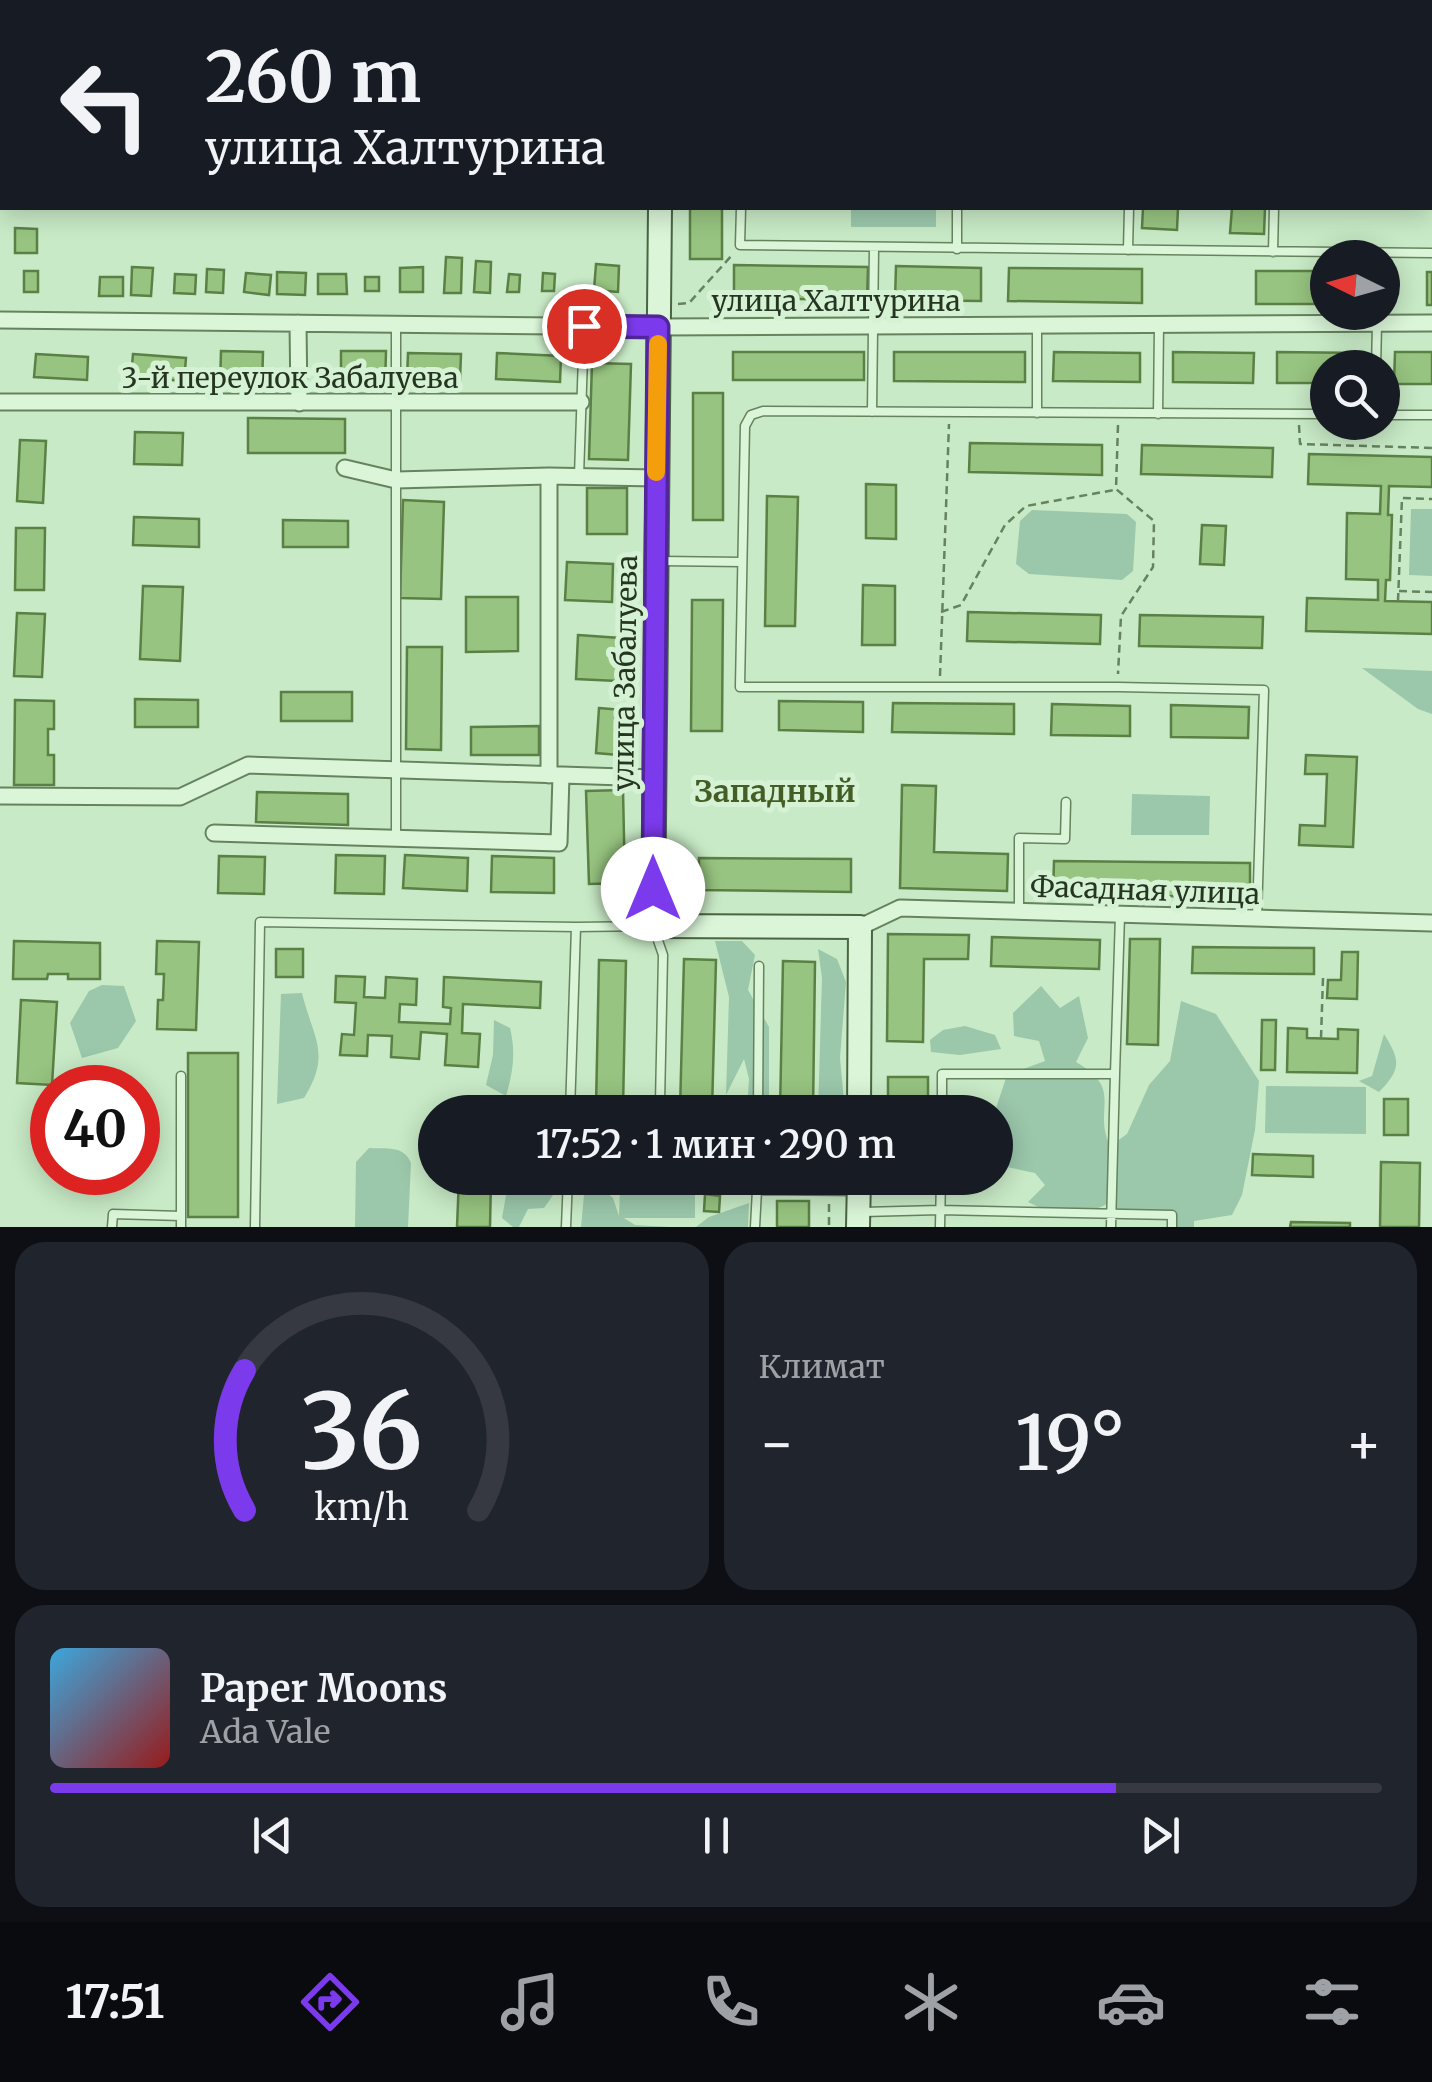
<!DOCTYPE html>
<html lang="ru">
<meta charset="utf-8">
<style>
:root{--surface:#171b24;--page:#20242c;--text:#f1f3f6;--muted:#9ea1a6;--line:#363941;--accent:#7c3aed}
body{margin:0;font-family:Merriweather,serif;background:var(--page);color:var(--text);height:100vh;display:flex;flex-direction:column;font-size:38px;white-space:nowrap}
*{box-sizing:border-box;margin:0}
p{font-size:32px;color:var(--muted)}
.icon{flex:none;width:55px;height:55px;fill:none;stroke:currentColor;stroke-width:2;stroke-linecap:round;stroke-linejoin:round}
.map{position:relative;height:1227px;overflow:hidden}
.sheet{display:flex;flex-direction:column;gap:15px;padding:15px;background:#0d0f14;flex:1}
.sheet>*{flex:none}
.banner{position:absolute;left:0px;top:0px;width:1432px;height:210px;box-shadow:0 5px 25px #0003;background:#171b24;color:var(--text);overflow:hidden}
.needle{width:65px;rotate:275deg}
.fabs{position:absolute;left:1310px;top:240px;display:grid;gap:20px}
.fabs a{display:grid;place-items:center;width:90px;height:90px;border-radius:50%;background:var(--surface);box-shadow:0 5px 25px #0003;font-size:50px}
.speed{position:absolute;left:30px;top:1065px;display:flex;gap:20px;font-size:50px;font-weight:700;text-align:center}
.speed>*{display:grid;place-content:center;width:130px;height:130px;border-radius:50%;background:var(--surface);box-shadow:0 5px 25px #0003;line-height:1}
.speed .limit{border:15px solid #d22;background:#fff;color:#111}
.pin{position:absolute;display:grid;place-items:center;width:85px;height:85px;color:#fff;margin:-42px;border:5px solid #fff;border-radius:50%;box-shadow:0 2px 10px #0007}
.me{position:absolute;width:110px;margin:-55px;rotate:0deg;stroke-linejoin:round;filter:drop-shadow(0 0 8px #0008)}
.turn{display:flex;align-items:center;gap:35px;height:210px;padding:0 40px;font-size:45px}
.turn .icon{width:130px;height:130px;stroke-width:2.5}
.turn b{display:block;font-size:70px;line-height:85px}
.big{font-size:75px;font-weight:600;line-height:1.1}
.sheet .card{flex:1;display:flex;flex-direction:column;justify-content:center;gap:15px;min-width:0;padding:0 35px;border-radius:30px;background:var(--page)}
.sheet .dial{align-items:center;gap:0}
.dial svg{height:260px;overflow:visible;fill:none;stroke:var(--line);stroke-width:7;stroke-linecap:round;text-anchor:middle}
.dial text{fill:var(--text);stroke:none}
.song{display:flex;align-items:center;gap:30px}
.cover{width:120px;height:120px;border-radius:15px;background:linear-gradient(135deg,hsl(200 70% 55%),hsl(0 70% 35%))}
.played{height:10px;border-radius:5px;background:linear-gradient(90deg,var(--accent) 80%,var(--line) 80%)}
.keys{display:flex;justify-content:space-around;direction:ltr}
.heat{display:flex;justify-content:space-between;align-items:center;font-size:55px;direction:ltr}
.sheet .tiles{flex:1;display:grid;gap:15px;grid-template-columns:1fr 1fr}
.card:last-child{grid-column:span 2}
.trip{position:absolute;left:418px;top:1095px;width:595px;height:100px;border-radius:50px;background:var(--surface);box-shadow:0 5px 25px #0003;font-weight:600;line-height:100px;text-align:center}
.menu{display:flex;height:160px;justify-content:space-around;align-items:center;background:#090b0e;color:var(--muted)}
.menu .icon{width:70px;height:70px}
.menu .active{color:var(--accent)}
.menu b{font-size:45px;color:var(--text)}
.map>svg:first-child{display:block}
</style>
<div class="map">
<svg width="1432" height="1227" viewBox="0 0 1432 1227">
<rect width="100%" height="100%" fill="#c8eac6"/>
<path fill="#9bc7ab" d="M851,208H936V227H851Z
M1411,509H1432V576L1409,575Z
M1032,510L1127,514L1136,522L1133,571L1122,580L1029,574L1016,564L1020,521Z
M1362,668L1432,671V714L1418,709Z
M1132,794L1210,796L1209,835H1131Z
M715,941H742L755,955L748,990L769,1027V1109L747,1110L749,1079L744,1059L726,1095L729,997Z
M818,949L837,959L846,982L840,1058L845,1112H818L822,978Z
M102,985L124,986L136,1021L118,1048L82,1058L70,1023L89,991Z
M1041,986L1060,1008L1079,996L1088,1038L1076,1062C1125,1090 1092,1108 1110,1146L1127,1134L1149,1085L1170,1061L1181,1001L1216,1014L1259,1081L1255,1130L1242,1195L1232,1215L1194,1221V1227H1177L1166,1214L1122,1213L1107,1204C1077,1219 1057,1217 1028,1202L1045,1185L1035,1173L1007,1167L996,1108L1007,1075L1045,1061L1039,1041L1014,1036L1013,1013Z
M302,993C313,1039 332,1053 304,1098L277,1104L281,994Z
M494,1020L510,1028C516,1053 513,1072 506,1096L486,1085L493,1055Z
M965,1026L995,1035L1001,1049L960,1055L931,1052L930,1040L943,1030Z
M1384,1034C1401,1061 1401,1069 1379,1092L1359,1081L1372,1076Z
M1266,1086L1366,1087V1134L1265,1133Z
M369,1148C386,1149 404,1145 411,1163L408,1227H355L356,1162Z
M509,1178H565L544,1208L528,1209L519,1227H513L502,1218Z
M597,1184L613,1198L619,1216L620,1189H695V1218H624L635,1225L670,1227H581L584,1195Z
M749,1203L748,1227H696L709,1217Z"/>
<path fill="#97c480" stroke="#5b8046" stroke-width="2.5" d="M752,0H830L752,2Z
M864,0H942L864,2Z
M690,208H722V259H690Z
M1143,208H1178L1177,230L1142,228Z
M1232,208H1265L1264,234L1230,233Z
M15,228L37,229V253H15Z
M446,257L462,258L461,293H444Z
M476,261L491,262L490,293L474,292Z
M596,264L619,266L618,292L594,290Z
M734,265L868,267L867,300L734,298Z
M896,266L981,268V301L895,300Z
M132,267L153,268L151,296L131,295Z
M423,267V292H400V268Z
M1009,268L1142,269V303L1008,301Z
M207,269L224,270L223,293L206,292Z
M24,271H38V292H24Z
M1256,271H1328V304H1256Z
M277,272L306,273L305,295L277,294Z
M1382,272H1390V305H1382Z
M1427,272H1432V305H1427Z
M246,273L271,275L269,295L244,292Z
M543,273L555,274L554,291H542Z
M175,274L196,275L195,294L174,293Z
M318,274H346L347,294H318Z
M509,274L520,275L519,292H507Z
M100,277H123V296H99Z
M365,277H379V291H365Z
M221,351L263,352L262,388L220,386Z
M341,351H386L385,387H341Z
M733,352H864V380H733Z
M894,352H1025V382L894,381Z
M1054,352L1140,353V382L1053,381Z
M1173,352L1254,353L1253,383L1173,382Z
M1277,352L1363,353V368H1328V383H1277Z
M1395,352H1432V384H1394Z
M408,353L461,354L460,380L407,379Z
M497,353L561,356L560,382L496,379Z
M36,354L88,357L87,380L34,377Z
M133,354L186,358L184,381L131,377Z
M592,363L631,364L628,460L589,459Z
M693,393H723V520H693Z
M248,418L345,419V453H248Z
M135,432L183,433L182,465L134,464Z
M20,440L46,441L43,503L17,501Z
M970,443L1102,445V475L969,472Z
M1142,445L1273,448L1272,477L1141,474Z
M1309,454L1432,457V487L1389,486L1388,515H1392L1390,580H1386L1385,601L1432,602V634L1306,631L1307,598L1378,600V580L1346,579L1347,513L1380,514L1381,486L1308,484Z
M866,484L896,485V539L866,538Z
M587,488H627V534H587Z
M767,496L798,497L795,626H765Z
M403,500L444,502L441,599L400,598Z
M134,517L199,519V547L133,545Z
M283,520L348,521V547H283Z
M1202,525L1226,526L1224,565L1200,564Z
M16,528H45L44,590H15Z
M567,562L613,564L612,602L565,600Z
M863,585L895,586V645H862Z
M143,586L183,587L180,661L140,659Z
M466,597H518V651L466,652Z
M692,600H723L722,731H691Z
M968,612L1101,615L1100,644L967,641Z
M17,613L45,614L42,677L14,676Z
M1140,615L1263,617L1262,648L1139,646Z
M578,635L620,638L617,681L576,679Z
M407,647H442L441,750L406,749Z
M281,692H352V721H281Z
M135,699L198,700V727H135Z
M15,700L54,701V729H48V755H54V785H14Z
M779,701L863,702V732L779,730Z
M893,703L1014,704V734L892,732Z
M1052,704L1130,706V736L1051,735Z
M1171,705L1249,707L1248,738L1171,737Z
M599,708L634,711L630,756L596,753Z
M539,726V755H471V727Z
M1306,755L1357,757L1353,847L1299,845L1300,825L1325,826L1327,774H1305Z
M826,782H841L840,799H826Z
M902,785L936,786L934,852L1008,854L1007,891L900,888Z
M623,790L625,883L589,884L586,791Z
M257,792L348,794V825L256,822Z
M336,855L385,856L384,894L335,893Z
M405,855L468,858L467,891L403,888Z
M219,856L265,857L264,894L218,893Z
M492,856L554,858V893L491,892Z
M699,858L851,859V892L699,890Z
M1054,861L1250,863V897L1053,895Z
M888,934L969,935L968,959H924L923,1042L887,1041Z
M992,937L1100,940L1099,969L991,966Z
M1130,939H1160L1158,1045L1127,1044Z
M14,941L100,943V979H68V974H48L47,979H13Z
M157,941L199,942L196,1030L157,1029L158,1000H163L164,974H156Z
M1193,947L1314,948V974L1192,973Z
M276,949H303V977H276Z
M1342,952H1358L1357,999L1327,998L1328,980H1341Z
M684,959L716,960L712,1111L680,1110Z
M599,960L626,961L623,1108L596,1107Z
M783,961L815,962L813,1112H780Z
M336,976L365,977L364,997L385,998L386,977L417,979L416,1005L400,1004L399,1022L450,1024L451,1008L443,1007L444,977L541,982L540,1008L463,1004L462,1033L480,1034L478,1067L445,1065L447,1034L421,1032L419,1059L391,1057L392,1036L368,1035L367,1056L340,1055L342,1034L354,1035L356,1003L335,1002Z
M21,1000L57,1002L52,1085L17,1083Z
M1262,1020H1276L1275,1070H1261Z
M1288,1028L1307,1029V1038L1338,1039V1029L1358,1030L1357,1073L1287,1072Z
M188,1053H238V1217H188Z
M888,1077H928V1112H888Z
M1384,1099H1408V1135H1384Z
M1253,1154L1313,1156V1177L1252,1175Z
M1381,1162L1420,1163L1419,1227H1380Z
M459,1178H491L490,1227H457Z
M888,1178H928V1186H888Z
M705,1194L720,1196L719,1212L704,1211Z
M777,1201H809V1227H777Z
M1291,1222L1350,1223V1227H1290Z"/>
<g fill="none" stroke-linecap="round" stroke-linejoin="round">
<g stroke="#66835d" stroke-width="11">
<path id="lane" d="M151,2V0
M959,2V0
M1430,144H1432
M741,208L740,245L1432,253
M957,249V208
M1128,250L1129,208
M1273,252L1274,208
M1376,368L1377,324
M872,412L874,248
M1037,413V325
M1158,414L1159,325
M1382,415H1432
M579,476L584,326
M661,561L742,562
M396,838V324
M1019,912V838L1065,839L1066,802
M1257,917L1264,690L1118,687H740L745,426L751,415L763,411L1328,414
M570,1112L576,927L653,926L663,955L660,1104
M758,1112L759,966
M942,1112V1074H1115L1120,915
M863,1212L940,1210L1172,1215V1227
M112,1227L113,1214L181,1216
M181,1227V1076
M255,1227L260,922L576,927
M566,1227L568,1178
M755,1227L757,1190L855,1191
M940,1227L941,1178
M1111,1227L1115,1074"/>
</g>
<g stroke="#66835d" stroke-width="19">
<path id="street" d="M482,2V0
M0,113L2,0
M0,154H2
M0,320L658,327L1432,323
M298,323L299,403
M0,402H581
M345,468L396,480L549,476L656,478
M549,775V476
M0,796L180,797L248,765L654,778
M214,833L559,843L561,775
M860,927L900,908L1432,923"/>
</g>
<g stroke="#4a6541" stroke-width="26">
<path id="secondary" d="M663,2V0
M660,208L653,926L860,927L859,1112
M858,1227L859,1178"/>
</g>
<path stroke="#66835d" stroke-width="2.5" stroke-dasharray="8 5" stroke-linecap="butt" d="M730,0L731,2
M678,304L689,303L733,254
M1118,425L1116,489L1154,521L1153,567L1121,616L1118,674
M1299,425L1300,444L1432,448
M1399,591L1432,592
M1398,601L1402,498L1432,499
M941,612L961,605L1005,525L1026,506L1114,490
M940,676L949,424
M1321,1038L1323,978
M725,1178L746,1187
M829,1204V1227"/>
<use href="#lane" stroke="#daf5d8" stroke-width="8"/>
<use href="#street" stroke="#daf5d8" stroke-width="15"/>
<use href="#secondary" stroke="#daf5d8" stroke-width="22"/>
</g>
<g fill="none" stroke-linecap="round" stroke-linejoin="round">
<g stroke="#51269a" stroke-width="25">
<path id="route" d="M584,326L658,327L653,889"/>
</g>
<use href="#route" stroke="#7c3aed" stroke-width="18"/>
<path stroke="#f59e0b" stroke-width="18" d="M656,472L658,344"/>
</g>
<g text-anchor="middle" stroke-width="10" stroke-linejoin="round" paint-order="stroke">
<g font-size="28" fill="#253520" stroke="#d6f2d5">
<text x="836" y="311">улица Халтурина</text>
<text x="290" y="388">3-й переулок Забалуева</text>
<text transform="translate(625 673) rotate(-89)" y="10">улица Забалуева</text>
<text transform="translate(1145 890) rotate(2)" y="10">Фасадная улица</text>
</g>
<g font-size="30" font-weight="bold" fill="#435d24" stroke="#d6f2d5">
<text x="775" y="802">Западный</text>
</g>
</g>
</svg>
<div class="fabs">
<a><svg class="needle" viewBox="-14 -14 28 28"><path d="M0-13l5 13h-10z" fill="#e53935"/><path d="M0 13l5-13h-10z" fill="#9ea1a6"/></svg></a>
<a><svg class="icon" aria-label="search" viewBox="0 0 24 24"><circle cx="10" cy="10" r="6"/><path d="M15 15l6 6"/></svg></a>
</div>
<div class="speed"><div class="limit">40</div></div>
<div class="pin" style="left:584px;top:326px;background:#d93025"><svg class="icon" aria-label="arrive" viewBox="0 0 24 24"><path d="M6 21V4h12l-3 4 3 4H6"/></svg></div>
<svg class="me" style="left:653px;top:889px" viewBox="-20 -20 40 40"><circle r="19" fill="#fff"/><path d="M0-13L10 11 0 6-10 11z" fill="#7c3aed"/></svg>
<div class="trip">17:52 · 1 мин · 290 m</div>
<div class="banner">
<div class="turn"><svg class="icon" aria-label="left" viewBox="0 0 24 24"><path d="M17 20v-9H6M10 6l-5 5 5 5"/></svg><div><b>260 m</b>улица Халтурина</div></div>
</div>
</div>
<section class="sheet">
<div class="tiles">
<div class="card dial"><svg viewBox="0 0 100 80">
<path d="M14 69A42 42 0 1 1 86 69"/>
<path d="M14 69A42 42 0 0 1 14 26" stroke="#7c3aed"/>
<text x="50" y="56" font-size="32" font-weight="700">36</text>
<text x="50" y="72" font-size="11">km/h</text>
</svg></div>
<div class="card"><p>Климат</p>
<div class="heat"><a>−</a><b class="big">19°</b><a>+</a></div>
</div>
<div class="card">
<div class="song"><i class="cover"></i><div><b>Paper Moons</b><p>Ada Vale</p></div></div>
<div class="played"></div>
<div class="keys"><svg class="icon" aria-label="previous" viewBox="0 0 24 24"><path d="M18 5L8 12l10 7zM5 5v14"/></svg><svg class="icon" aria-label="pause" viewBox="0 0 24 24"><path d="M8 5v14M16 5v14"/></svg><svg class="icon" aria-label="next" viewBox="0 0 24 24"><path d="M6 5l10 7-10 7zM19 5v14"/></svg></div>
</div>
</div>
</section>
<nav class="menu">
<b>17:51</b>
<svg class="icon active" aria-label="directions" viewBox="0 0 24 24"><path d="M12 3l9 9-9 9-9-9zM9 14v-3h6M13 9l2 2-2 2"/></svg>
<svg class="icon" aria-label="music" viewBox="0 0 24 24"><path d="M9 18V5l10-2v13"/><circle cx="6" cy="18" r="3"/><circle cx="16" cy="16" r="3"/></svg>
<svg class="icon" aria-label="phone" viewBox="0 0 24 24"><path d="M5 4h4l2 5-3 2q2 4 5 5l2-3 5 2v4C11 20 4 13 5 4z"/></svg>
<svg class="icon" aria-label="climate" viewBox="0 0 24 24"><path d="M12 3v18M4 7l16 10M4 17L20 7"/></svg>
<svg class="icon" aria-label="car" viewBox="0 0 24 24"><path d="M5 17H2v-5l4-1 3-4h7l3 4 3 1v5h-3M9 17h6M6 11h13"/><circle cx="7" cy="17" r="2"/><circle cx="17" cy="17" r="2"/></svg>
<svg class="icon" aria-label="filters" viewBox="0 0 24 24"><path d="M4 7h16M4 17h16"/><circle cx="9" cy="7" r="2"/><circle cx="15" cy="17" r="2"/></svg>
</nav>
